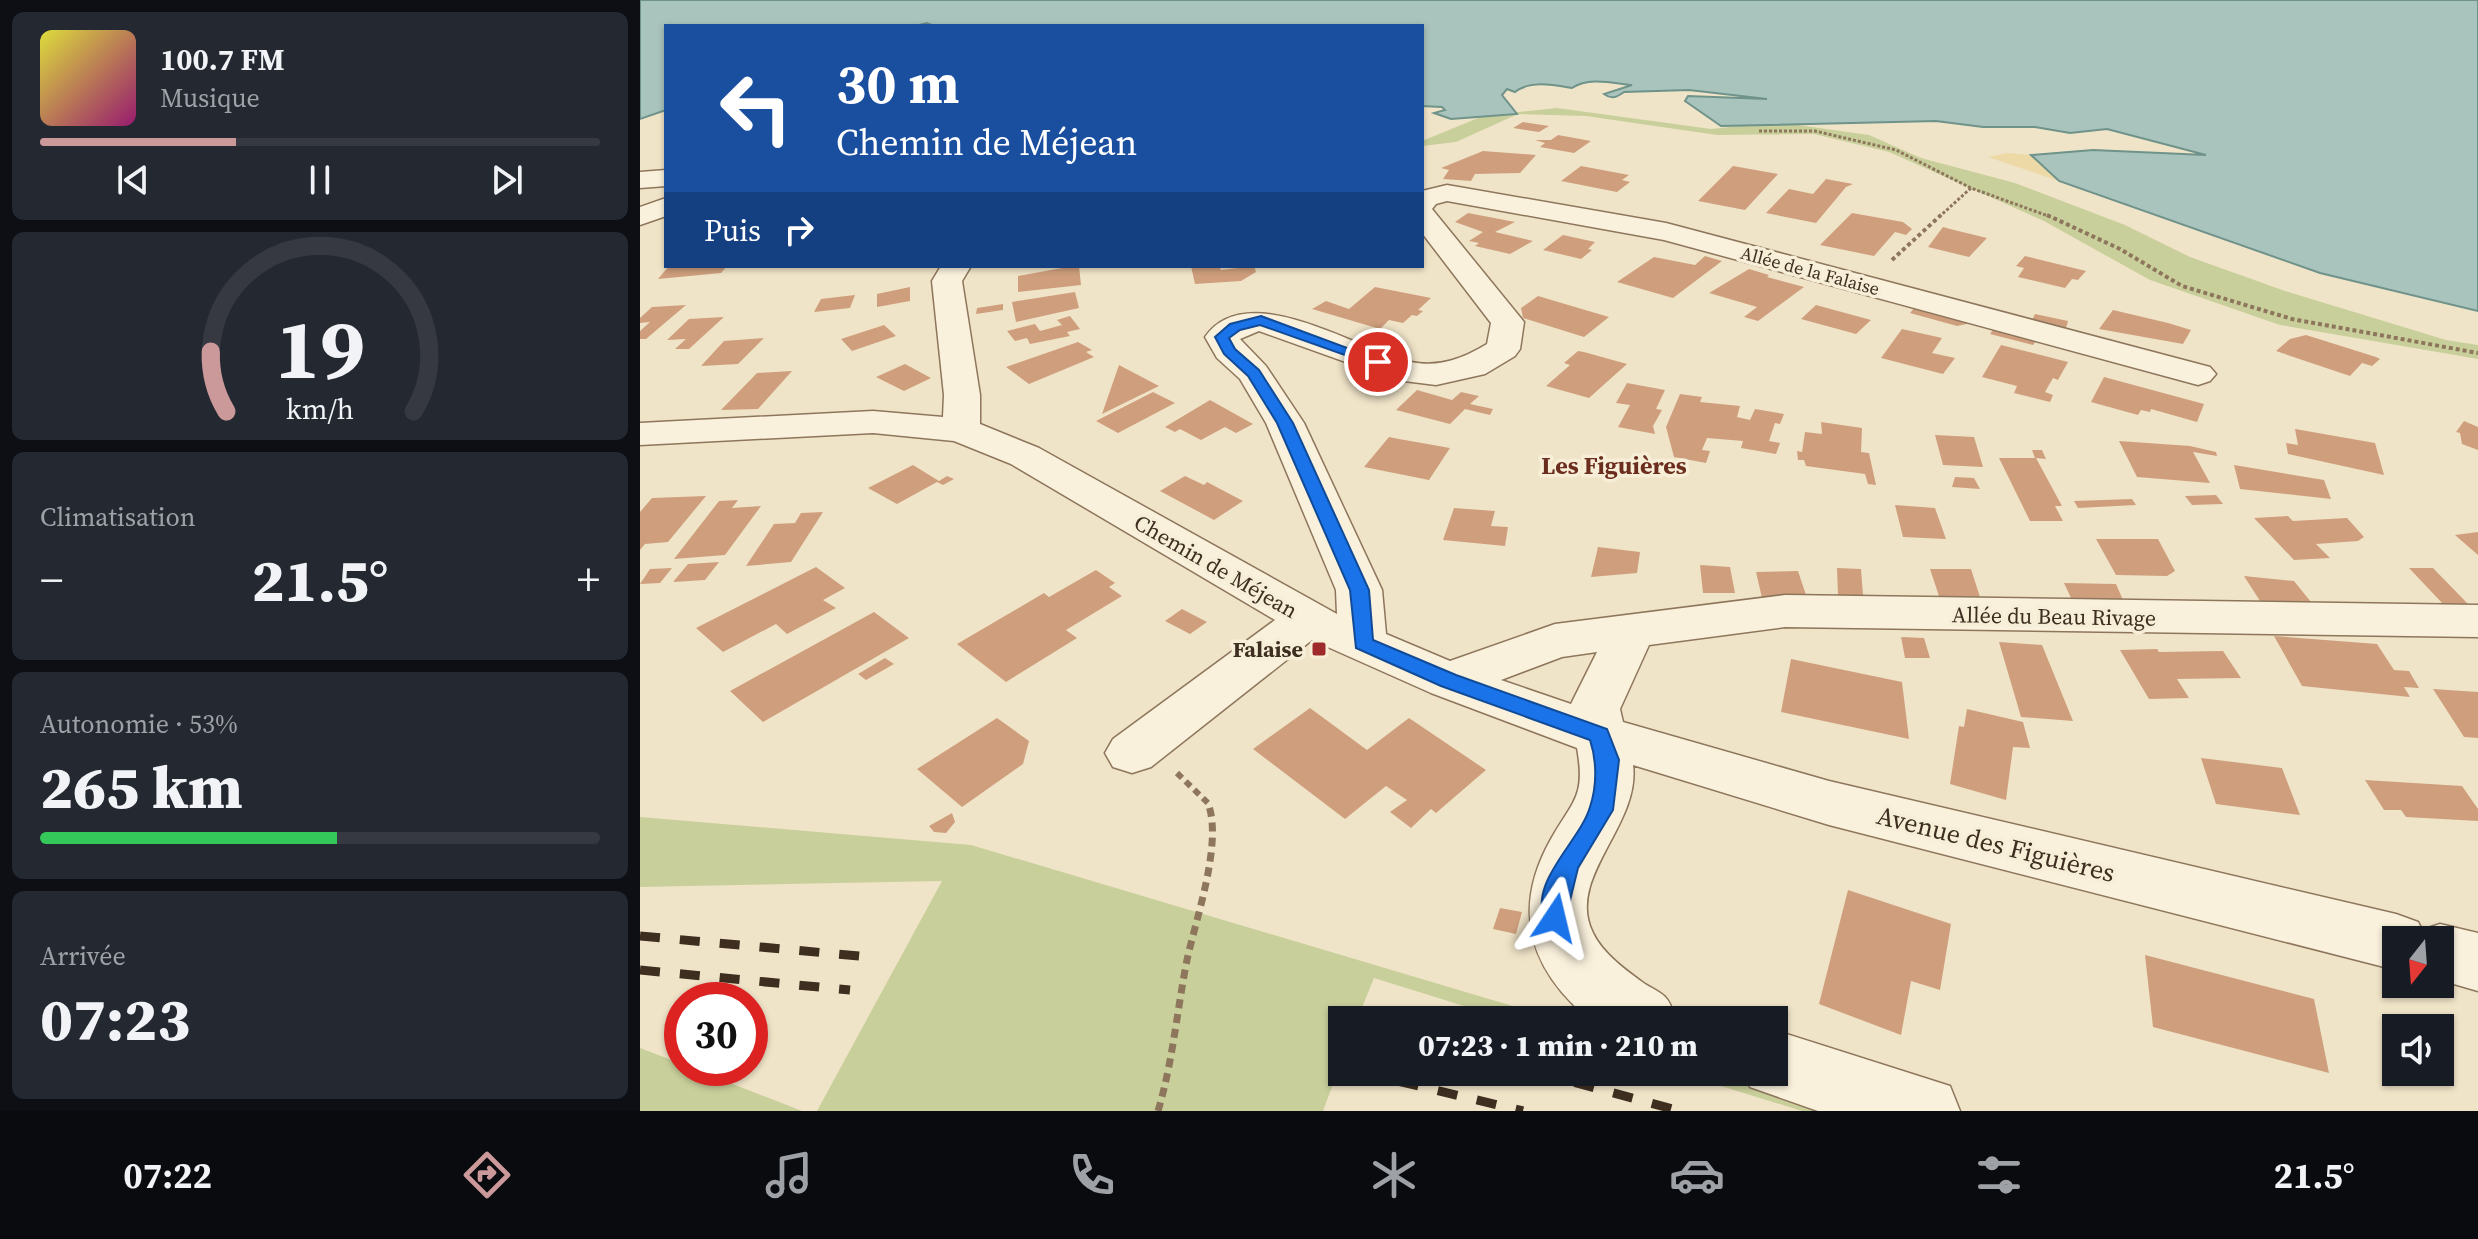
<!DOCTYPE html>
<html lang="fr">
<meta charset="utf-8">
<style>
:root{--surface:#171b24;--page:#242831;--text:#f1f3f6;--muted:#9ea1a6;--line:#363941;--accent:#cc999b}
body{margin:0;font-family:"Source Serif 4",serif;background:var(--page);color:var(--text);height:100vh;display:flex;flex-direction:column;font-size:30px;white-space:nowrap}
*{box-sizing:border-box;margin:0}
p{font-size:26px;color:var(--muted)}
.icon{flex:none;width:44px;height:44px;fill:none;stroke:currentColor;stroke-width:2;stroke-linecap:round;stroke-linejoin:round}
.map{position:relative;flex:1;overflow:hidden}
.sheet{display:flex;flex-direction:column;gap:12px;padding:12px;background:#0d0f14;width:640px}
.sheet>*{flex:none}
.guide{position:absolute;left:24px;top:24px;width:760px;height:244px;border-radius:0px;box-shadow:0 2px 6px #0004;background:#1a4fa0;color:#fff;overflow:hidden}
.needle{width:52px;rotate:197deg}
.fabs{position:absolute;left:1742px;top:926px;display:grid;gap:16px}
.fabs a{display:grid;place-items:center;width:72px;height:72px;border-radius:0px;background:var(--surface);box-shadow:0 2px 6px #0004;font-size:40px}
.speed{position:absolute;left:24px;top:982px;display:flex;gap:16px;font-size:40px;font-weight:700;text-align:center}
.speed>*{display:grid;place-content:center;width:104px;height:104px;border-radius:50%;background:var(--surface);box-shadow:0 2px 6px #0004;line-height:1}
.speed .limit{border:12px solid #d22;background:#fff;color:#111}
.pin{position:absolute;display:grid;place-items:center;width:68px;height:68px;color:#fff;margin:-34px;border:4px solid #fff;border-radius:50%;box-shadow:0 2px 8px #0007}
.me{position:absolute;width:88px;margin:-44px;rotate:10deg;stroke-linejoin:round;filter:drop-shadow(0 0 6px #0008)}
.turn{display:flex;align-items:center;gap:28px;height:168px;padding:0 40px;font-size:36px}
.turn .icon{width:104px;height:104px;stroke-width:2.5}
.turn b{display:block;font-size:56px;line-height:68px}
.then{display:flex;align-items:center;height:76px;padding:0 40px;background:#0003;gap:16px;font-size:30px}
.big{font-size:60px;font-weight:800;line-height:1.1}
.sheet .tile{flex:1;display:flex;flex-direction:column;justify-content:center;gap:12px;min-width:0;padding:0 28px;border-radius:12px;background:var(--page)}
.sheet .dial{align-items:center;gap:0}
.dial svg{height:208px;overflow:visible;fill:none;stroke:var(--line);stroke-width:7;stroke-linecap:round;text-anchor:middle}
.dial text{fill:var(--text);stroke:none}
.song{display:flex;align-items:center;gap:24px}
.cover{width:96px;height:96px;border-radius:12px;background:linear-gradient(135deg,hsl(60 70% 55%),hsl(320 70% 35%))}
.played{height:8px;border-radius:4px;background:linear-gradient(90deg,var(--accent) 35%,var(--line) 35%)}
.keys{display:flex;justify-content:space-around;direction:ltr}
.heat{display:flex;justify-content:space-between;align-items:center;font-size:44px;direction:ltr}
.charge{height:12px;border-radius:6px;background:linear-gradient(90deg,#34c759 53%,var(--line) 0)}
.trip{position:absolute;left:688px;top:1006px;width:460px;height:80px;border-radius:0px;background:var(--surface);box-shadow:0 2px 6px #0004;font-weight:800;line-height:80px;text-align:center}
.dock{display:flex;height:128px;justify-content:space-around;align-items:center;background:#090b0e;color:var(--muted)}
.dock .icon{width:56px;height:56px}
.dock .active{color:var(--accent)}
.dock b{font-size:36px;color:var(--text)}
main{display:flex;flex:1;min-height:0}
.map>svg:first-child{display:block}
</style>
<main>
<section class="sheet">
<div class="tile">
<div class="song"><i class="cover"></i><div><b>100.7 FM</b><p>Musique</p></div></div>
<div class="played"></div>
<div class="keys"><svg class="icon" aria-label="previous" viewBox="0 0 24 24"><path d="M18 5L8 12l10 7zM5 5v14"/></svg><svg class="icon" aria-label="pause" viewBox="0 0 24 24"><path d="M8 5v14M16 5v14"/></svg><svg class="icon" aria-label="next" viewBox="0 0 24 24"><path d="M6 5l10 7-10 7zM19 5v14"/></svg></div>
</div>
<div class="tile dial"><svg viewBox="0 0 100 80">
<path d="M14 69A42 42 0 1 1 86 69"/>
<path d="M14 69A42 42 0 0 1 8 46" stroke="#cc999b"/>
<text x="50" y="56" font-size="32" font-weight="700">19</text>
<text x="50" y="72" font-size="11">km/h</text>
</svg></div>
<div class="tile"><p>Climatisation</p>
<div class="heat"><a>−</a><b class="big">21.5°</b><a>+</a></div>
</div>
<div class="tile"><p>Autonomie · 53%</p><b class="big">265 km</b><div class="charge"></div></div>
<div class="tile"><p>Arrivée</p><b class="big">07:23</b></div>
</section>
<div class="map">
<svg width="1838" height="1111" viewBox="0 0 1838 1111">
<rect width="100%" height="100%" fill="#f0e4c8"/>
<path fill="#c9cf9b" d="M917,108L1071,129L1137,122L1229,135L1281,158L1375,183L1485,225L1550,257L1645,291L1806,340L1838,345V359L1640,325L1510,280L1404,221L1249,152L1174,134L1077,135L946,116L878,114L816,142L782,146V141L843,116Z
M0,817L331,845L920,1020H869L734,978L717,1020H702V1060L683,1111H177L302,881L0,887Z
M0,1048L42,1064V1068H52L162,1111H0Z
M1036,1072H1095L1227,1111H1162Z"/>
<path fill="#ecd9a5" d="M1367,153L1391,155L1419,181L1348,157Z"/>
<path fill="#a9c4bc" stroke="#6f938a" stroke-width="2" d="M0,0H1838V311L1680,273L1419,181L1391,155L1453,150L1566,155L1467,129L1430,133L1395,127H1343L1296,121L1081,126L1045,101L1048,96L1127,99L1049,90L984,92C977,97 972,100 964,94L992,85C972,83 949,77 932,88C914,85 890,80 875,92L867,89L862,95L877,114L811,119L794,113L805,110L802,107L782,106V26H294L287,23L275,26H26V110L0,119Z"/>
<path fill="#cf9f7d" d="M883,122L909,126L899,132L873,128Z
M918,135L951,141L934,153L900,147L905,143L895,140H911Z
M843,151L896,155L880,173L835,174L831,181L803,179L809,170L801,168Z
M941,166L989,175L982,180L990,182L977,192L921,181Z
M1093,166L1138,174L1105,210L1058,201Z
M1186,179L1213,184L1206,187L1176,223L1126,213L1149,189L1173,194Z
M828,213L875,222L855,232L893,241L870,254L835,246L839,243L829,241L843,232L815,222Z
M1212,213L1263,222L1272,229L1266,235L1255,232L1234,256L1180,245Z
M1303,227L1310,229L1347,238L1329,257L1288,247Z
M923,235L955,242L948,249L952,250L941,259L903,250Z
M1065,256L1082,261L1033,298L977,282L1014,257L1055,265Z
M1385,256L1446,271L1438,280L1432,279L1425,288L1378,277L1384,268L1376,266Z
M29,266H87L81,273L18,279Z
M433,266H439L441,285L378,292V276Z
M551,266H579L581,270L614,266L616,272L601,281L555,284Z
M1109,269L1129,275L1127,277L1164,287L1118,321L1104,317L1117,307L1069,293Z
M270,287V301L237,307V294Z
M735,287L791,298L778,310L783,311L777,316L772,315L763,323L749,320L740,329L672,309L686,301L709,309Z
M435,292L439,308L376,322L372,302Z
M215,295L210,308L174,312L181,299Z
M898,296L969,317L944,337L883,318L881,308Z
M363,304V310L336,314L337,308Z
M46,305L6,339H0V331L10,322L0,323V318L12,307Z
M1176,305L1231,320L1216,334L1161,319Z
M1276,306L1336,322L1317,326L1270,313Z
M1473,310L1528,323L1551,330L1543,344L1459,329Z
M1395,314L1428,321L1426,328L1392,320Z
M430,316L440,329L427,332L430,336L390,344L387,338L375,341L367,331L395,324L400,331L422,325L417,320Z
M84,317L49,349H35L46,339L27,340L49,319Z
M244,325L256,336L212,351L201,339Z
M1355,327L1398,338L1393,345L1350,334Z
M1262,329L1302,338L1292,353L1315,358L1303,374L1241,358Z
M1666,335L1736,357L1740,359L1732,366L1722,363L1710,376L1636,351L1650,339Z
M124,338L98,364L61,366L84,341Z
M438,342L452,350L446,352L454,357L389,384L366,367Z
M1361,345L1428,362L1418,380L1413,378L1405,392L1413,395L1410,402L1374,393L1377,386L1342,377Z
M938,351L944,352L987,364L949,398L906,386L930,365L924,363Z
M265,364L291,378L264,391L236,377Z
M479,365L519,386L462,414Z
M152,371L118,409L81,410L117,373Z
M1464,377L1564,404L1557,422L1511,409L1510,412L1501,410L1498,415L1451,402Z
M987,383L1025,390L1016,409L1022,410L1013,426L1015,434L978,427L990,405L976,403Z
M777,390L812,400L821,392L839,396L830,404L853,409L850,415L825,409L810,424L756,410Z
M513,392L535,403L478,433L456,421Z
M1040,394L1062,397L1060,402L1100,406L1097,417L1110,420L1115,409L1144,414L1140,424L1135,423L1129,441L1140,443L1136,454L1101,448L1103,441L1067,438L1062,450L1070,451L1066,463L1034,457L1026,427Z
M570,400L613,424L596,433L585,427L561,440L540,429L535,432L525,427Z
M1824,421L1838,427V450L1822,444L1820,433L1816,432Z
M1181,422L1222,428L1221,452L1229,453L1236,485L1228,484L1225,474L1166,466L1164,460H1158L1157,451L1162,452L1165,432L1182,434Z
M1655,429L1735,443L1744,475L1648,454L1646,443L1658,445Z
M1295,435L1334,437L1343,467L1303,465Z
M749,437L759,439L810,448L789,480L724,467Z
M1479,441L1550,446L1576,452L1577,456L1553,452L1570,483L1497,477Z
M1392,450H1402L1406,459L1396,458L1422,506H1415L1423,521H1390L1359,458H1395Z
M273,465L299,481L307,476L314,479L303,485L297,482L257,504L228,488Z
M1594,465L1684,480L1691,499L1600,489Z
M545,476L564,485L567,482L603,501L574,520L520,491Z
M1315,477L1334,478L1340,489L1312,487Z
M1576,495L1583,504L1552,505L1545,496Z
M66,496L28,542L5,544L0,550V512L12,498Z
M1492,499L1496,505L1438,508L1434,501Z
M98,500L92,508L121,506L85,555L34,559L79,501Z
M1255,505L1295,508L1306,539L1263,537Z
M814,508L855,511L851,526L868,527L865,546L803,540Z
M183,512L151,562L106,566L134,524L155,523L161,513Z
M1648,516L1653,521L1707,518L1724,537L1718,541L1676,544L1690,558L1654,560L1614,518Z
M1838,532V555L1815,535Z
M1456,539H1518L1535,571L1527,576L1476,575Z
M958,547L1000,552L997,573L951,577Z
M79,562L65,580L33,582L48,564Z
M1060,565L1090,567L1095,593H1063Z
M176,567L205,588L183,600L196,608L147,634L136,624L83,652L56,628Z
M32,568L20,583L0,584L10,569Z
M1197,568L1221,569L1223,595H1198Z
M1769,568H1793L1828,604H1803Z
M1290,569H1331L1340,597L1299,596Z
M456,570L475,583L469,587L482,596L426,630L437,638L366,682L317,644L404,593L409,597Z
M1158,571L1167,598H1122L1116,572Z
M1604,576L1654,581L1671,602L1620,601Z
M1424,583L1476,584L1483,600L1431,598Z
M542,609L567,622L550,634L525,621Z
M234,612L269,638L123,722L90,691Z
M1634,636L1737,644L1754,670L1769,671L1779,688L1764,687L1770,697L1662,686Z
M1261,637L1284,638L1290,658H1265Z
M1359,642L1402,645L1433,721L1381,717Z
M1517,649L1519,652L1583,651L1601,678L1537,679L1549,698L1509,699L1480,650Z
M245,658L254,664L226,680L218,674Z
M1151,659L1262,682L1269,739L1141,712Z
M1793,689L1838,692V738L1824,737Z
M670,708L727,750L769,718L846,770L796,813L791,809L771,828L750,812L767,800L746,786L705,819L613,749Z
M1327,709L1383,722L1390,748L1373,747L1366,800L1310,784L1319,726L1324,727Z
M357,718L389,741L383,764L322,807L277,769Z
M1561,758L1642,768L1660,815L1576,804Z
M1725,780L1822,786L1838,809V821L1766,817L1761,810H1744Z
M312,813L315,822L306,833L294,832L289,826Z
M1208,890L1311,924L1300,990L1271,981L1261,1035L1179,1004Z
M860,908L882,912L876,934L853,929Z
M1505,955L1674,999L1689,1073L1513,1027Z"/>
<g fill="none" stroke-linecap="round" stroke-linejoin="round">
<g stroke="#8d765c" stroke-width="3">
<path id="minor" d="M26,170V186L0,188V172Z
M807,185L1026,223L1570,367L1576,374L1570,381L1558,385L1024,240L807,201L796,204L792,209L884,322L880,349L875,356L845,374L796,385L756,380L619,331L600,339L626,366L664,423L742,590L746,634L810,661L915,624L1145,595L1838,605V637L1145,627L1009,645L980,709L983,722L1189,781L1756,914L1778,922L1782,930L1800,924L1838,933V991L1800,980V940H1756V970L1189,825L993,765C1001,825 925,878 953,933C963,954 987,971 1005,984C1011,988 1021,992 1026,998C1031,1003 1033,1013 1036,1020H950C889,969 871,910 911,839C933,800 946,797 937,748L791,693L672,640L511,767L492,773L473,767L465,753L473,739L635,620L371,464L314,441L233,433L0,445V423L233,411L303,417L304,395L292,281L301,266H331L322,281L340,395V424L399,448L697,614L696,590L626,423L600,379L577,358L565,337C607,276 717,350 771,362C799,368 824,358 847,344L851,323L782,233V191ZM957,652L931,704L861,680L922,657Z
M26,198V216L0,225V207Z
M1134,1030L1310,1086L1320,1111H1178L1110,1087L1104,1072H1134Z"/>
</g>
<path stroke="#8d765c" stroke-width="3" stroke-dasharray="3 2" stroke-linecap="butt" d="M1119,131H1175L1256,150L1331,188L1411,217
M1299,217L1331,188"/>
<path stroke="#8d765c" stroke-width="4" stroke-dasharray="4 3" stroke-linecap="butt" d="M1407,215L1480,249L1542,286L1652,319L1838,353
M1252,260L1301,215"/>
<path stroke="#8d765c" stroke-width="6" stroke-dasharray="7 5" stroke-linecap="butt" d="M537,773L570,805"/>
<path stroke="#8d765c" stroke-width="7" stroke-dasharray="9 6" stroke-linecap="butt" d="M518,1111C533,1061 537,1010 547,960C556,918 583,843 568,803"/>
<use href="#minor" fill="#faf1dc" fill-rule="evenodd"/>
<path stroke="#3d2e20" stroke-width="9" stroke-dasharray="20 20" stroke-linecap="butt" d="M0,936L230,957
M0,970L210,990
M720,1072L883,1111
M896,1072L1040,1111"/>
</g>
<path fill="#1a73e8" stroke="#114b97" stroke-width="2" d="M621,316L745,362L733,365L620,325L600,330L589,338L595,349L619,370L653,423L729,590L733,640L816,675L967,729L979,760L973,810L938,868L924,925L915,929L906,925C886,882 939,844 950,807C957,786 957,761 950,740L801,686L716,648L710,590L637,423L608,376L584,354L575,337L590,324Z"/>
<rect fill="#9e2a2b" stroke="#f7eed8" stroke-width="3" x="671" y="641" width="16" height="16" rx="4"/>
<g text-anchor="middle" stroke-width="7" stroke-linejoin="round" paint-order="stroke">
<g font-size="18" fill="#3d2e20" stroke="#f7eed8">
<text transform="translate(1170 271) rotate(15)" y="6">Allée de la Falaise</text>
</g>
<g font-size="22" fill="#3d2e20" stroke="#f7eed8">
<text transform="translate(576 566) rotate(30)" y="8">Chemin de Méjean</text>
<text transform="translate(1414 616) rotate(1)" y="8">Allée du Beau Rivage</text>
</g>
<g font-size="22" font-weight="bold" fill="#3d2e20" stroke="#f7eed8" text-anchor="end">
<text x="663" y="657">Falaise</text>
</g>
<g font-size="24" font-weight="bold" fill="#6b2e1e" stroke="#f7eed8">
<text x="974" y="474">Les Figuières</text>
</g>
<g font-size="26" fill="#3d2e20" stroke="#f7eed8">
<text transform="translate(1356 844) rotate(14)" y="9">Avenue des Figuières</text>
</g>
</g>
</svg>
<div class="fabs">
<a><svg class="needle" viewBox="-14 -14 28 28"><path d="M0-13l5 13h-10z" fill="#e53935"/><path d="M0 13l5-13h-10z" fill="#9ea1a6"/></svg></a>
<a><svg class="icon" aria-label="sound" viewBox="0 0 24 24"><path d="M4 9h4l5-4v14l-5-4H4zM17 9q2 3 0 6"/></svg></a>
</div>
<div class="speed"><div class="limit">30</div></div>
<div class="pin" style="left:738px;top:362px;background:#d93025"><svg class="icon" aria-label="arrive" viewBox="0 0 24 24"><path d="M6 21V4h12l-3 4 3 4H6"/></svg></div>
<svg class="me" style="left:915px;top:918px" viewBox="-20 -20 40 40"><path d="M0-17L14 15 0 8-14 15z" fill="#1a73e8" stroke="#fff" stroke-width="4"/></svg>
<div class="trip">07:23 · 1 min · 210 m</div>
<div class="guide">
<div class="turn"><svg class="icon" aria-label="left" viewBox="0 0 24 24"><path d="M17 20v-9H6M10 6l-5 5 5 5"/></svg><div><b>30 m</b>Chemin de Méjean</div></div>
<div class="then">Puis<svg class="icon" aria-label="right" viewBox="0 0 24 24"><path d="M7 20v-9h11M14 6l5 5-5 5"/></svg></div>
</div>
</div>
</main>
<nav class="dock">
<b>07:22</b>
<svg class="icon active" aria-label="directions" viewBox="0 0 24 24"><path d="M12 3l9 9-9 9-9-9zM9 14v-3h6M13 9l2 2-2 2"/></svg>
<svg class="icon" aria-label="music" viewBox="0 0 24 24"><path d="M9 18V5l10-2v13"/><circle cx="6" cy="18" r="3"/><circle cx="16" cy="16" r="3"/></svg>
<svg class="icon" aria-label="phone" viewBox="0 0 24 24"><path d="M5 4h4l2 5-3 2q2 4 5 5l2-3 5 2v4C11 20 4 13 5 4z"/></svg>
<svg class="icon" aria-label="climate" viewBox="0 0 24 24"><path d="M12 3v18M4 7l16 10M4 17L20 7"/></svg>
<svg class="icon" aria-label="car" viewBox="0 0 24 24"><path d="M5 17H2v-5l4-1 3-4h7l3 4 3 1v5h-3M9 17h6M6 11h13"/><circle cx="7" cy="17" r="2"/><circle cx="17" cy="17" r="2"/></svg>
<svg class="icon" aria-label="filters" viewBox="0 0 24 24"><path d="M4 7h16M4 17h16"/><circle cx="9" cy="7" r="2"/><circle cx="15" cy="17" r="2"/></svg>
<b>21.5°</b>
</nav>
